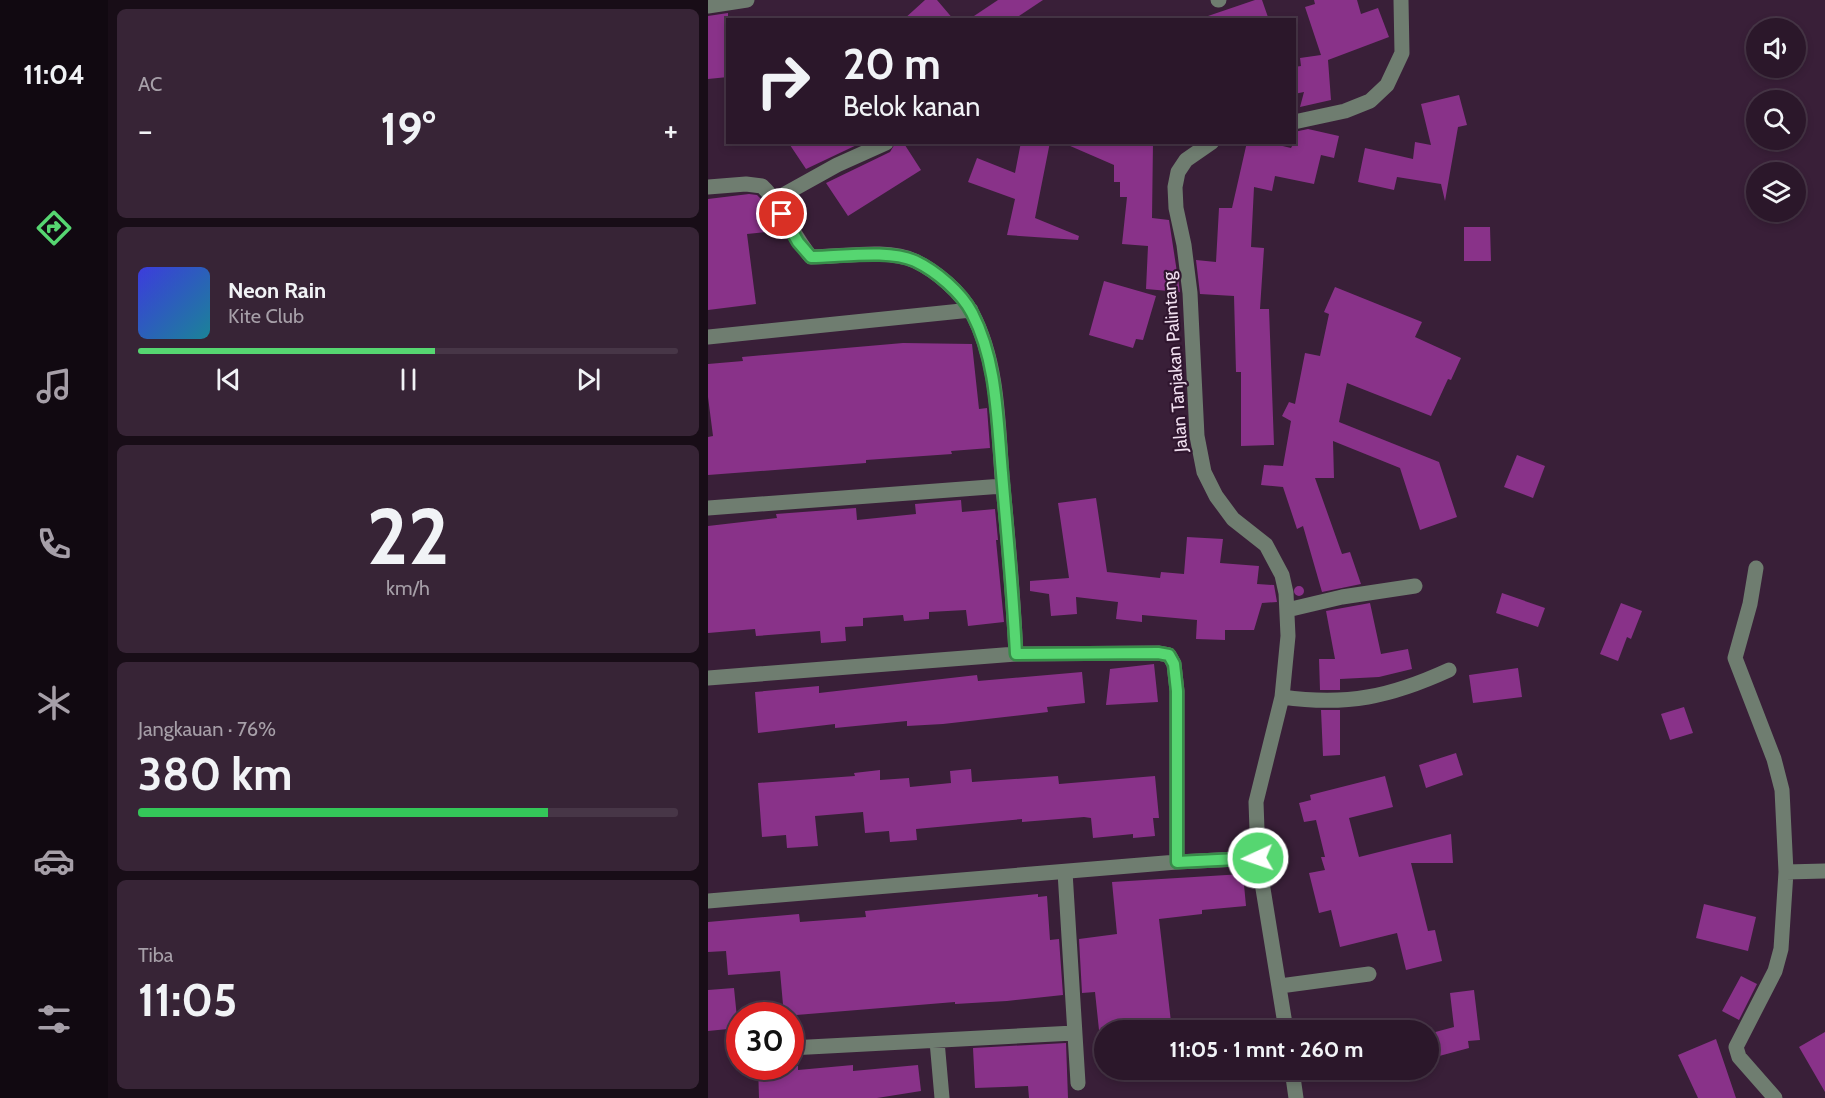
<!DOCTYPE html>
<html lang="id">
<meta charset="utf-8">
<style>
:root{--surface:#2b172a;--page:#372436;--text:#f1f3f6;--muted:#a69fa8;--line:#473647;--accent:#56d671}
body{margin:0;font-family:Cabin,sans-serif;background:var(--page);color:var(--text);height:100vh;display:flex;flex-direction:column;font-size:22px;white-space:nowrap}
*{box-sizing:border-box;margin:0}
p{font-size:20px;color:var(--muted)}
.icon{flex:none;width:33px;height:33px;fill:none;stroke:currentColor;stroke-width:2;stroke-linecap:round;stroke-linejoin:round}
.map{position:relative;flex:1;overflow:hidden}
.drawer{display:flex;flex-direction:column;gap:9px;padding:9px;background:#180d17;width:600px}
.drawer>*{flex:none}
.guide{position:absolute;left:18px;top:18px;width:570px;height:126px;border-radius:0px;box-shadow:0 3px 9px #0003,0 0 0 2px var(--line);background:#2b172a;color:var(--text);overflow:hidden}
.tools{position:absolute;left:1038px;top:18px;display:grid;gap:12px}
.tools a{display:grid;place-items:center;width:60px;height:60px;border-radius:50%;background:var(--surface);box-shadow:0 3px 9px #0003,0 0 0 2px var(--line);font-size:30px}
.speed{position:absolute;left:18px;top:1002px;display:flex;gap:12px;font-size:30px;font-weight:700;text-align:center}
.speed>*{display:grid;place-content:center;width:78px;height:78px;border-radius:50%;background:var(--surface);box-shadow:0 3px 9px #0003,0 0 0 2px var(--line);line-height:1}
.speed .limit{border:9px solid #d22;background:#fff;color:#111}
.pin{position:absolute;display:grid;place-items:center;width:51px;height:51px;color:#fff;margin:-26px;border:3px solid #fff;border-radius:50%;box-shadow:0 2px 6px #0007}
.me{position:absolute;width:66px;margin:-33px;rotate:267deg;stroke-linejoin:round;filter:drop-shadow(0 0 4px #0008)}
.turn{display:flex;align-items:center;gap:21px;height:126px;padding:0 18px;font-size:27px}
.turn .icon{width:78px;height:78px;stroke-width:2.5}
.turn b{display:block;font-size:42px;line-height:51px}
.big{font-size:45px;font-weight:700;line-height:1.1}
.drawer .card{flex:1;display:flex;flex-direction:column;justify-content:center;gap:9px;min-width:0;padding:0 21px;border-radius:9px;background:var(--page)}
.drawer .dial{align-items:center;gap:0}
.dial b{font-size:78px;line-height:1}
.song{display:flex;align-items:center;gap:18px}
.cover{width:72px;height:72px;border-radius:9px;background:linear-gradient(135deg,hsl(240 70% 55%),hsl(190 70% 35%))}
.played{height:6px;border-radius:3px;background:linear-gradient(90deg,var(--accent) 55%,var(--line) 55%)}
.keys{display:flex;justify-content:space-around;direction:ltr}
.heat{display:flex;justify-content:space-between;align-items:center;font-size:33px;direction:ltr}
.charge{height:9px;border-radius:4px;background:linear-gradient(90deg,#34c759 76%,var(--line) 0)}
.trip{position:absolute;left:386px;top:1020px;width:345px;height:60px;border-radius:30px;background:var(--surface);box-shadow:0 3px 9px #0003,0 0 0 2px var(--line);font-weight:700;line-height:60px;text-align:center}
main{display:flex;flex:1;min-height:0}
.tabs{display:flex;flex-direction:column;width:108px;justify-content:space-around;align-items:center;background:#110911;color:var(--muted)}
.tabs .icon{width:42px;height:42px}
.tabs .on{color:var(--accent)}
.tabs b{font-size:27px;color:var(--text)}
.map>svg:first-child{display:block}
</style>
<main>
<nav class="tabs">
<b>11:04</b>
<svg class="icon on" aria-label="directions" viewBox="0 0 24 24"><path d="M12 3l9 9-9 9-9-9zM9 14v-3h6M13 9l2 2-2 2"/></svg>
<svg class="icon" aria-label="music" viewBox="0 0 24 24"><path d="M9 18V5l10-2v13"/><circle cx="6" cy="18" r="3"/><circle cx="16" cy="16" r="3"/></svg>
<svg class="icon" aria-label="phone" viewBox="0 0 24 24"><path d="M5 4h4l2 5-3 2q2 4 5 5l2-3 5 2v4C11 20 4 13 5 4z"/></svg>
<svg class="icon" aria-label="climate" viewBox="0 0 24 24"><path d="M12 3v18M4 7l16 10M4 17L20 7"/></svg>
<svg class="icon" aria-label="car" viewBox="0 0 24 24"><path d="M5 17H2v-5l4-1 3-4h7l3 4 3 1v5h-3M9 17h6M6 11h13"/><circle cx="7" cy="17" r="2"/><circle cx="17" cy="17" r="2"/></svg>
<svg class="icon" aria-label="filters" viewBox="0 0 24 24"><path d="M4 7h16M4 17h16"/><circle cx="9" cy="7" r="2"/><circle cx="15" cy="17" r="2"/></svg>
</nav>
<section class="drawer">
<div class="card"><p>AC</p>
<div class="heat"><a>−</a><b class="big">19°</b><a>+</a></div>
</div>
<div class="card">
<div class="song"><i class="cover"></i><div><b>Neon Rain</b><p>Kite Club</p></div></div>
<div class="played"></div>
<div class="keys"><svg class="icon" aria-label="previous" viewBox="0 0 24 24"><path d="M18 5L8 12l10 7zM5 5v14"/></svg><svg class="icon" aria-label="pause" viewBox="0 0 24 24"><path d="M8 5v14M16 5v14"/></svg><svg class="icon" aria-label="next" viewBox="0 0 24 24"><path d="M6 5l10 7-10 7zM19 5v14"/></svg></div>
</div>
<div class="card dial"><b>22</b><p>km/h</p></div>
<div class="card"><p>Jangkauan · 76%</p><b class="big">380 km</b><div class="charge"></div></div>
<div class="card"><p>Tiba</p><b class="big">11:05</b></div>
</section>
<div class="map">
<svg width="1117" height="1098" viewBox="0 0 1117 1098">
<rect width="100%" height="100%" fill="#391f38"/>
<path fill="#893289" d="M217,0H229L246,20H195Z
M290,0H335L305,20H260Z
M547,0H554L561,20H500V16Z
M606,0H649L653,14L670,8L681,37L620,60L623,100L592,107L596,92L586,94V67L593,66L592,58L613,55L597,7L607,4Z
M20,13V77L0,79V16Z
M751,95L759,125L750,127L737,201L733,184L689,177L686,190L650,182L657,148L705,159L707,142L723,145L713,104Z
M600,129L631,136L626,158L613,155L606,184L567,176L564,191L546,187L543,247L556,248L552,309H561L566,445L533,446V372H528L526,296L492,294L488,260L508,262L511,208H524L539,142H558L583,148L586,142V132Z
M80,142H155L98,169Z
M188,142H195L213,170L140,216L118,183L182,152Z
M313,142H342L327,218L371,236L370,240L299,235L307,199L260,182L269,158L307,173Z
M353,142H445L444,218L461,220L472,292L438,289L440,246L414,244L419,197H412V182H406V165Z
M41,194L49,195L55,201L58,232L39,234L48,304L0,310V199Z
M756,227H782L783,261H756Z
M396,281L448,296L435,340L428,339L425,348L381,335Z
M627,287L714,322L707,337L753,358L743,380L740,379L723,416L639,383L631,422L731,462L749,517L712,530L692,468L625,441L626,478H607L634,554L642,552L653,584L614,592L595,526L589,529L575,487L553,485L556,465L575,466L583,421L574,416L581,402L587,404L597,353L612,356L621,314L616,312Z
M195,343L264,344L271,409L279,408L282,448L243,451L244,454L158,460V463L0,475V437L5,436L0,397V364L35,361L34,357Z
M809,455L837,466L825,498L796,487Z
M388,498L399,572L452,578L453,572L476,574L479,537L515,539L512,563L551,566L549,584L566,585L569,602L554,603L546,630H517V640L488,639L489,620L434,615V622L408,619L410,602L368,597L369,614L343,616L341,594L322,591V581L361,578L350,503Z
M253,500L254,512L287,509L290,540H288L296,622L260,626L258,610L221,612V619L196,621L195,615L155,618V626L137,627L138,641L113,643L112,631L48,636L47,629L0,633V526L69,518L68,514L148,508L149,520L208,514L207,504Z
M586 591a5 5 0 1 1 10 0a5 5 0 1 1-10 0Z
M794,593L837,608L830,627L788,613Z
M662,603L673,654L700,649L704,669L671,677L632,679V690H612L611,659H627L618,611Z
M913,603L934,611L923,639L919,637L910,661L892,654Z
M446,664L450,702L398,705L402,669Z
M810,668L814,697L765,703L761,675Z
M374,672L377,703L339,707L340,712L235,724L199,726V721L127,728V724L50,733L47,692L111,686V693L269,675L270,681Z
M976,707L985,733L962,740L953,714Z
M613,710H632V755L615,756Z
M748,753L755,775L718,788L711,765Z
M263,769L264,782L350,776L351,784L447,776L451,818H445L447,836L425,838V834L385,838L383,818L376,817L314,822V819L208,829L209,840L182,842L181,831L157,833L155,812L107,816L110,846L79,848L78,835L54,837L50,783L147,776L146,773L172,770V780L201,778L202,787L243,783L242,771Z
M677,776L685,807L641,818L651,857L743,834L745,863H703L720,931L727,930L734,961L698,970L689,933L632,947L623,910L611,913L601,873L617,870L613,857H617L608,820L596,822L591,803L603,800L602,795Z
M535,874L538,906L494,910V914L451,919L463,1022L444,1024L445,1030H391L387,992L374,993L371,939L409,934L404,882Z
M330,894V897L339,896L342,940L351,939L355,995L299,1001L247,1004V1002L76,1016L72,971L20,975L18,951L0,952V922L91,914L92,922L158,917L157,911Z
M996,904L1048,917L1040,951L988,938Z
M1033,976L1049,984L1031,1020L1014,1011Z
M26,988L30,1028L0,1031V990Z
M766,990L772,1040L760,1041L761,1048L720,1059V1034L746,1027L742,993Z
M1117,1032V1092L1091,1047Z
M1008,1039L1028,1098H990L970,1055Z
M358,1043L360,1098H321L320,1086L267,1088L265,1048Z
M145,1065V1071L210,1065L213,1091L169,1098H51L50,1066H90V1070Z"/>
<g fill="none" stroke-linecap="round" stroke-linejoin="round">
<path stroke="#6f7d70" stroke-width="15" d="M510,0H511
M0,6L39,0
M586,122L637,111L662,101L679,85L694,53L693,0
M504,142L478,160L470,172L467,187L468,208L476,245L482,293L489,436L496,472L508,496L525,519L558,545L574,575L578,593L580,636L574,697L548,802L550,858L578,1030
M0,187L38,184L54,186C75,206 84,235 103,257C134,257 179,248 207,261C228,271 253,292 264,313C290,362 290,422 294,477C300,536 305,595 308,654
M66,200L129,165L178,143
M0,337L263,310
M0,508L295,486
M1048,568L1042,604L1027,658L1066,759L1074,790L1078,872L1073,949L1067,971L1028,1047L1031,1057L1067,1098
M579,610L634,597L707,586
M0,678L308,654L450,653L461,655L466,664L469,691V862L0,901
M574,697C639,706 682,697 741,670
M469,862L550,858
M357,872L370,1083
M1078,872L1117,871
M572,986L661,974
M229,1041L234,1098
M82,1048L366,1033
M584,1070L588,1098"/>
</g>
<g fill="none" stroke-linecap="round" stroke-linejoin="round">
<g stroke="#388b49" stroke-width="15">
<path id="route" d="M74,214L90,242L103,257C133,257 180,249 207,261C228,271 253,292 264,313C289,361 289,419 294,473C299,533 305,593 308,654L450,653L461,655L466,664L469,691V862L550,858"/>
</g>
<use href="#route" stroke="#56d671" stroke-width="10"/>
</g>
<g text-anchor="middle" stroke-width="4.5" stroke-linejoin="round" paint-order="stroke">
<g font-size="18" fill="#f1dff0" stroke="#2f152e">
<text transform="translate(467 362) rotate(-94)" y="6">Jalan Tanjakan Palintang</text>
</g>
</g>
</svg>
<div class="tools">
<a><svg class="icon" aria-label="sound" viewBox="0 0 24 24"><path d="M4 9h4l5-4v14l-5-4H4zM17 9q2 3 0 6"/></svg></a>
<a><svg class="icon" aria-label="search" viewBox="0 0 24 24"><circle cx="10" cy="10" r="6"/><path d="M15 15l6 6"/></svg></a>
<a><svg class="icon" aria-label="layers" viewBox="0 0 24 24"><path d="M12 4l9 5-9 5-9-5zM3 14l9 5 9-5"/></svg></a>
</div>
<div class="speed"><div class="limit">30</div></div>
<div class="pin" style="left:74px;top:214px;background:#d93025"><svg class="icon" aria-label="arrive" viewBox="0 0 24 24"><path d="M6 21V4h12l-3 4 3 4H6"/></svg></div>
<svg class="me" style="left:550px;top:858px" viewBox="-20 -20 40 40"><circle r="17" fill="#56d671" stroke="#fff" stroke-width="3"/><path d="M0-11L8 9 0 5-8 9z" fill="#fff"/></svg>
<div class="trip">11:05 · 1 mnt · 260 m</div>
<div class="guide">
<div class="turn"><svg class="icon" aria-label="right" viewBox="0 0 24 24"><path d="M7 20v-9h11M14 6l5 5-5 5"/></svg><div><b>20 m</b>Belok kanan</div></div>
</div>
</div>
</main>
